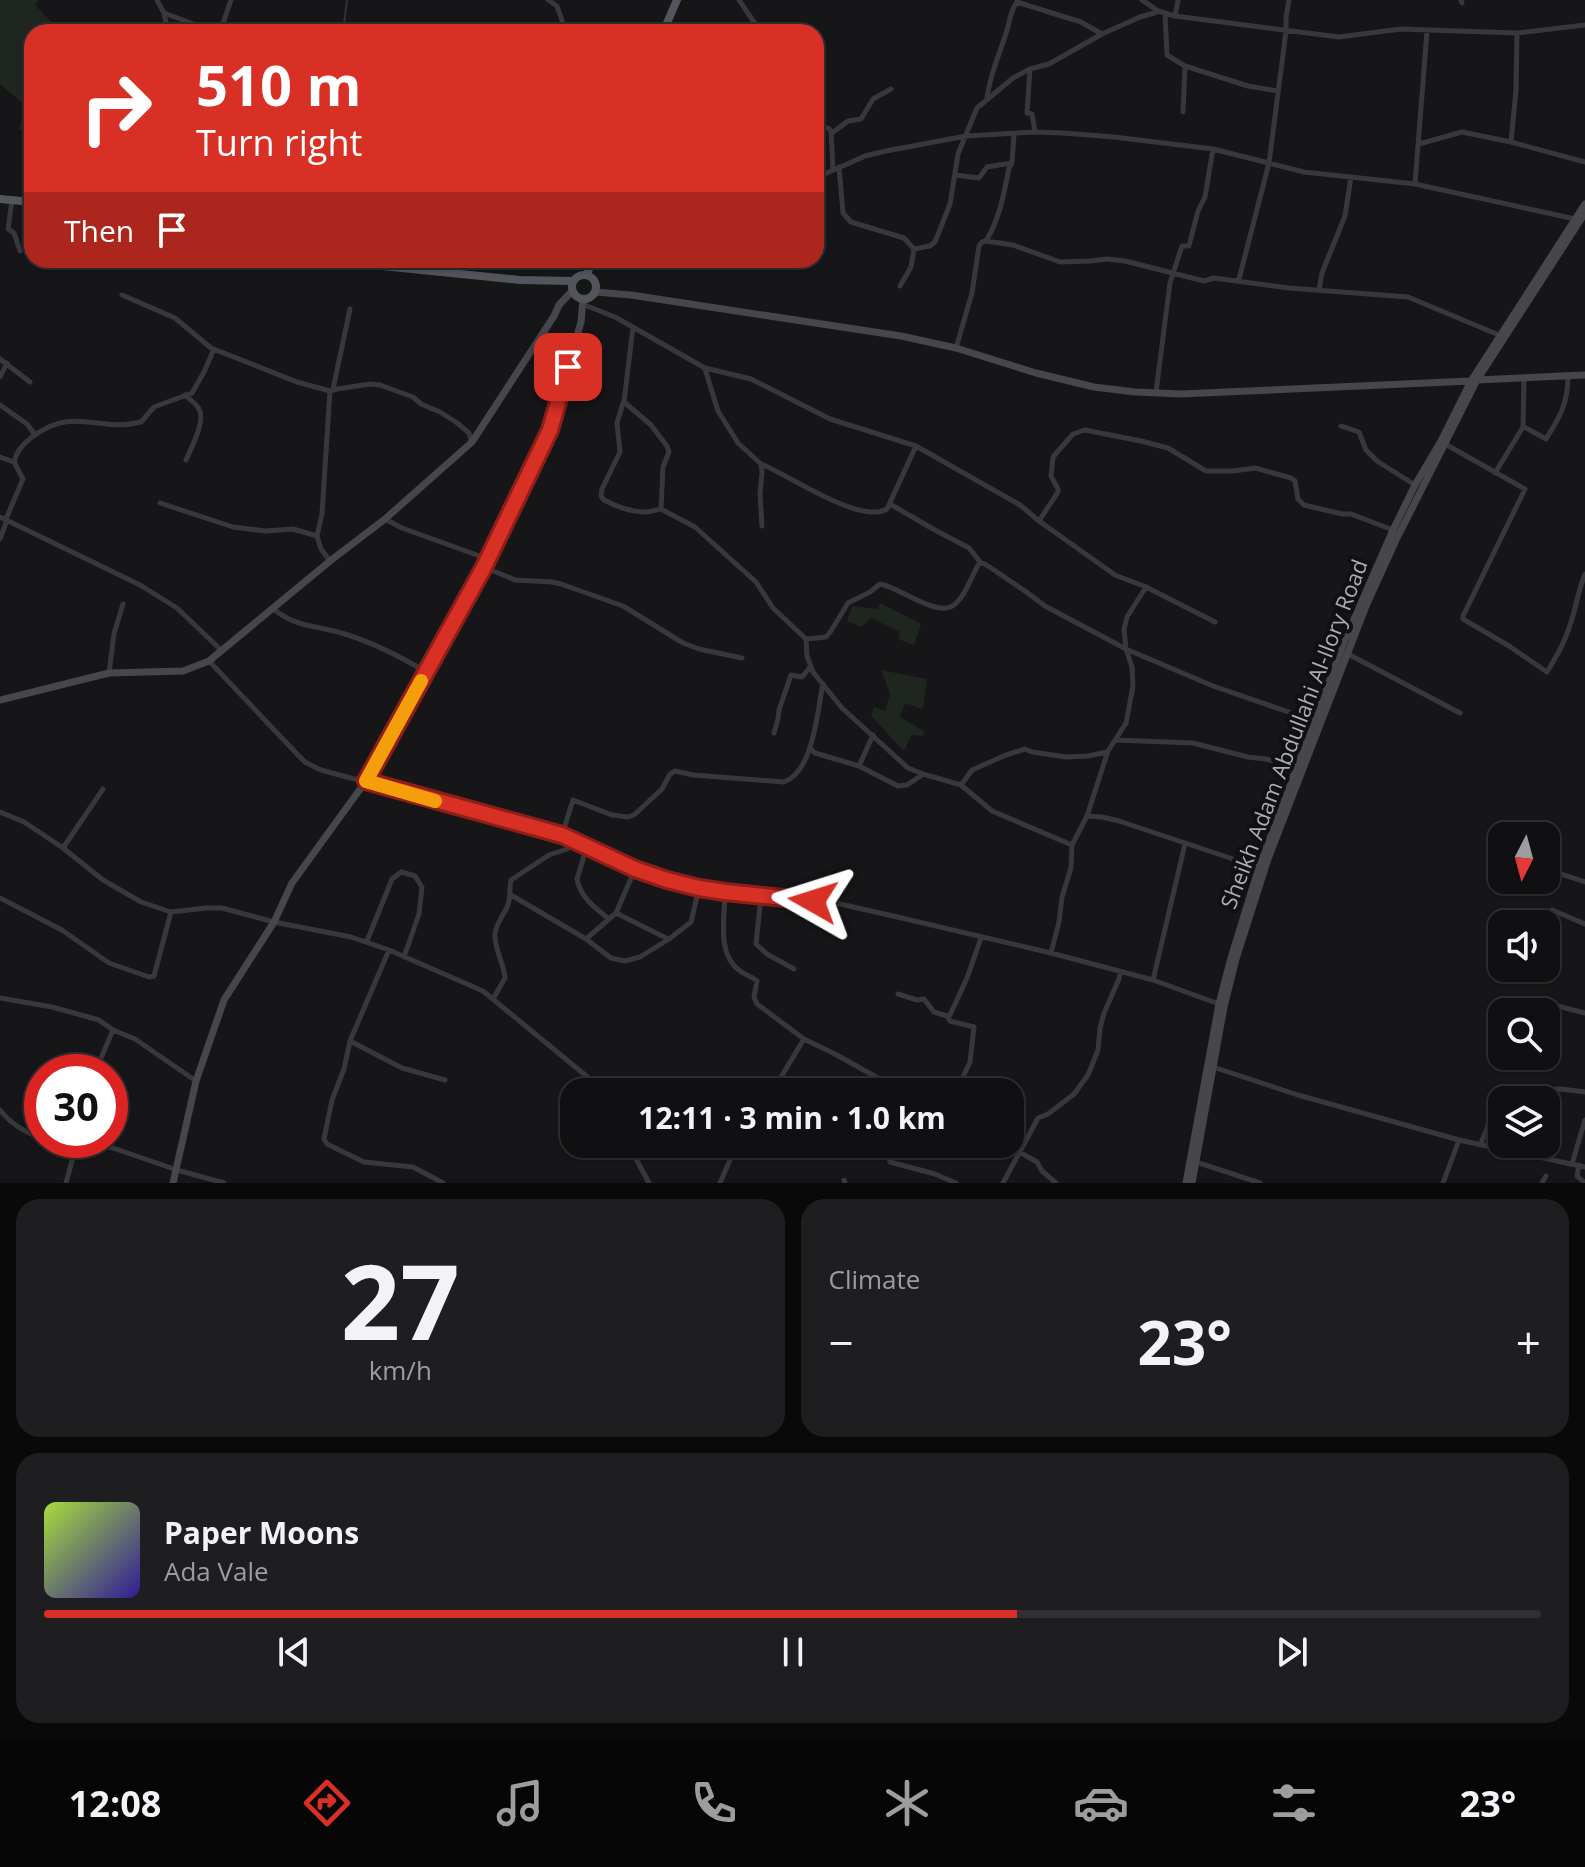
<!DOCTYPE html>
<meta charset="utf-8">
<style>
:root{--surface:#101012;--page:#1e1e20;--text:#f1f3f6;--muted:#9c9d9f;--line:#303032;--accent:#d93025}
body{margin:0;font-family:"Open Sans",sans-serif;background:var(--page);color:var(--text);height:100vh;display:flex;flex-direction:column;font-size:30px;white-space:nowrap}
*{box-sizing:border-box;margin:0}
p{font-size:26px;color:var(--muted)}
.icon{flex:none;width:44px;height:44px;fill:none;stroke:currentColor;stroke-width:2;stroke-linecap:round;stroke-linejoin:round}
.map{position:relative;height:1183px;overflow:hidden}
.side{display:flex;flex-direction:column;gap:16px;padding:16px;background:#09090a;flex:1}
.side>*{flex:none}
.guide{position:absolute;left:24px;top:24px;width:800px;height:244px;border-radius:24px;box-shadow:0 2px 6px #0004,0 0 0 2px var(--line);background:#d93025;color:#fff;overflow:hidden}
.needle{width:52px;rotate:186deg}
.tools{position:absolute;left:1488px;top:822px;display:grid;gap:16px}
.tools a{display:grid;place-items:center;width:72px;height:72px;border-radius:16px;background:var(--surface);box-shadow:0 2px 6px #0004,0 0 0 2px var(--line);font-size:40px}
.speed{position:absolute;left:24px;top:1054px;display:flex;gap:16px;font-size:40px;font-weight:700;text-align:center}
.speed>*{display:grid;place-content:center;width:104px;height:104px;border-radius:50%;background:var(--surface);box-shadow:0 2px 6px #0004,0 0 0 2px var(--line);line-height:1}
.speed .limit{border:12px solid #d22;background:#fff;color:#111}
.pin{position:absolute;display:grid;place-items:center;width:68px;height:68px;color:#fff;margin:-34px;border-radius:16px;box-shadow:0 4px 12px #0006}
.me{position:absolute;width:88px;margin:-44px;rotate:276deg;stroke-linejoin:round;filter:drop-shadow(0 0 6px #0008)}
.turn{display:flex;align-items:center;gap:28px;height:168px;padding:0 40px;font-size:36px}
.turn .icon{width:104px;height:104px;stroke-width:2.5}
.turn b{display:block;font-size:56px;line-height:68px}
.then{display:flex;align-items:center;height:76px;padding:0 40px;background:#0003;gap:16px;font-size:30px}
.big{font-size:60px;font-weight:700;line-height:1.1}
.side .widget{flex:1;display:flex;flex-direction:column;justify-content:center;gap:12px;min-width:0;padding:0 28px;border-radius:24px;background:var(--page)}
.side .dial{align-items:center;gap:0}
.dial b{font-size:104px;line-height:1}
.song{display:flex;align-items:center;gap:24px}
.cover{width:96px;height:96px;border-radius:12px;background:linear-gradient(135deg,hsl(80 70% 55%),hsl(250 70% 35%))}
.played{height:8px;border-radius:4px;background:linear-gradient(90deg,var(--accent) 65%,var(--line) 65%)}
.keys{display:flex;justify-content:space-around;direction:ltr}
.heat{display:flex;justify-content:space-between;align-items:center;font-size:44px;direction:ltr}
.side .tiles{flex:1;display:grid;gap:16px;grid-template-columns:1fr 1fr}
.widget:last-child{grid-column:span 2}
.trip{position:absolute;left:560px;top:1078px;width:464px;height:80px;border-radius:24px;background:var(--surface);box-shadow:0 2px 6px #0004,0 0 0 2px var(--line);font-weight:700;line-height:80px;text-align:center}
.tabs{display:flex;height:128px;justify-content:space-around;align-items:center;background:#060607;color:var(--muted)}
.tabs .icon{width:56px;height:56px}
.tabs .selected{color:var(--accent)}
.tabs b{font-size:36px;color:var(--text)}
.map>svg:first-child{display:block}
</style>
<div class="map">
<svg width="1585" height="1183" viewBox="0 0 1585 1183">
<rect width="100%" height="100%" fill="#161618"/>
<path fill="#1e261f" d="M0,0H39L35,5L57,28L55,32H32V133L18,129L27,110L26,106L0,84Z
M880,603L921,624L914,645L898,639L900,632L871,618L861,627L847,621L852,606L877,609Z
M881,670L927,679L923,709L905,703L900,717L924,731L922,736L912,735L904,751L871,716L874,707L885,711L890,693Z"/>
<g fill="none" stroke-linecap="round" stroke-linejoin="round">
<path stroke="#2c353c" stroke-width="2" d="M347,0L344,24L347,32"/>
<path stroke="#37383d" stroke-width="5" d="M157,0L164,13L168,32
M548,0L557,6L566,32
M1142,0L1158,11L1175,16L1339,37L1401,29L1517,33L1585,25
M1461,0L1462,3
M164,13L215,32
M1165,14L1167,55L1185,66L1183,112
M1175,16L1178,0
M220,32L231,0
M739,32L754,22L739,0
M1517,33L1516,90L1511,142L1585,162
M1185,66L1248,86L1278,91
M1030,69L1027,113L1032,114L1035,132
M987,98C990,73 1001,51 1008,27C1010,18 1011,10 1017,2L1081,22L1102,34
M816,127L828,128L831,131L833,170
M832,133L848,121L861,119L873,99L891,89
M1419,144L1462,132L1511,142
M839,167L843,213L851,222L904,238L914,249
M955,175L979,178L987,167L1011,163
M816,178L865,156L886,151L966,136L1035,132L1063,133L1114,137L1213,149L1304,172L1415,184L1575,219
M1415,184L1427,31
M12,200L8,229L14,233L20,251
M986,241L1013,245L1060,262L1090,261L1107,259L1125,261L1204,281L1214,278L1289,288L1408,297L1499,335
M914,249L930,246L935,242L950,204L958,154L977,108L1013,78L1030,69L1049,64L1102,34L1140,17L1157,12
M1235,281L1239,279L1269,163L1286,31V17L1289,0
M900,286L911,267L914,249
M1319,290L1322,273L1345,216L1351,177
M122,295L175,318L211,348L297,382L330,391L337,389L370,384L380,385L413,397L421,404L440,412L456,422L469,433L471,441
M582,304L615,317L705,368L751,379L830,419L916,446L1020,505L1039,521L1115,575L1146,587L1215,622
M633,327L624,402L651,425L667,446L669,452L663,467L661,509L695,527L756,582L773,608L806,639L807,656L813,672L842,708L908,768L923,774L961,785L992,811L1072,845L1087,816L1102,817L1119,821L1260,868
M956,348L972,293L979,246L982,242L986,241C1000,218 1004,193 1009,168L1012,163L1014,134
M0,359L30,382
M705,369L718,411L738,443L761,464L762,472L760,494L762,526
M0,377L7,363
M333,389L350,309
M1156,392L1170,283L1182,246H1189L1198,211L1205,197L1213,149
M185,395C189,399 197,404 199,409C206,421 191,448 186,460
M623,403L617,423L620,452L602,489L601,496L604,500C621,509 642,516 660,509
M0,405L27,424L35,435
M1341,426L1359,432L1366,450L1377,461L1415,485
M1524,427L1546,439C1560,417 1568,403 1568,376
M1445,444L1525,489L1463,616V619L1509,646L1547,672C1556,657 1565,642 1570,625C1576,608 1578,591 1585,574
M0,457L14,462L23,479L6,519
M14,462C16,452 24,443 32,437C75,405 97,433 141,422L154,407L192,393L204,372L214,349
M761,464C789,475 860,525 887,509L916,446
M1495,473L1523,427L1524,378
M160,503L233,527L265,531L293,529L317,536
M890,504L933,529L969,548L981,563L985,564L1025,591L1045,606L1126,649L1213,686L1315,721
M0,517L140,585L177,608L222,651
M385,519L402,528L488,559
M1039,521L1058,492V489L1051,476L1053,457L1073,434L1085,430L1141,441L1168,448L1206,471H1233L1255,468L1291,478L1295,481L1298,499L1304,505L1342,514H1351L1393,530
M0,539L7,520
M330,561L321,549L317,536L322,514L330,391
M484,567L515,580L552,582L561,584L623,606L683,643L699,649L742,658
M273,609C297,627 311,625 338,632C370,641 398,655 426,672
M806,639L826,637L831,631L848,603L870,592L880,584C899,587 937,618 954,605C965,596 971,578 978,565L981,563
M1348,654L1460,713
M209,661L298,755L305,762L321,770L562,835L635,869L667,880L725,892L840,904L893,916L1051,953L1153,980L1219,1004
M109,673L114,634L123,604
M774,733L778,719L779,710L791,675L802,677L810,667
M1115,740L1193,743L1248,757L1266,759L1297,768
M810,748L815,753L859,766L898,786L907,785L922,775
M859,766L873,735
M961,785L972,770L1006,755L1025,749L1032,752L1066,757L1088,756L1107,752
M0,812L24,822L63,848L103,880L141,902L171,912L206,908H222L274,922L351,937L389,950L483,991L590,1079L598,1092
M1087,816L1108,751L1126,723L1133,686L1132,667L1126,649L1124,629L1127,617L1146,587
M562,835L573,800L612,815L628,817L634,815L662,789L670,774L675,771L693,775L784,782C814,771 817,711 823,684
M587,846L577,879C580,897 595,908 609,919
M63,848L103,789
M1546,869L1585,882
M725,892C725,917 716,954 740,971C746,975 751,976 757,981L754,997L757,1004L804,1039L835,1054L903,1092
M511,895L586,939L611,958L625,961L640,957L669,939L691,922L699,888
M761,896L756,944L767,954L794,969
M0,898L62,930L109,963L149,977L154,976L171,912
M1552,910L1585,924
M616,913L668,939
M586,939L616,913L635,869
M367,941L392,879L401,872L415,876L422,887L419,914L404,957
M389,950L350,1041L344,1069L332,1100L324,1139L327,1144L364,1162L413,1167L443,1183
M1051,953L1059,922L1062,897L1071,868L1072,845
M1153,980L1185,844
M898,994L917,1000L924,999L934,1012L947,1016L950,1021L974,1027L970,1062L956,1092
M0,998L52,1007L99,1020L113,1030L135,1039L196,1081
M493,999L505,978C504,963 494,949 495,934C496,923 504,915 508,905C511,896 509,889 511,880L549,855L567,849L573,840
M1550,1004L1585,1013
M947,1016L950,1015L967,978L981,938
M350,1041L402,1068L445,1080
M1213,1067L1298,1095L1459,1140L1585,1167
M95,1072L113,1030
M772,1092L804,1039
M0,1110C11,1124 26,1133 42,1138
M49,1140L73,1147L77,1143
M78,1140L113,1148L177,1170L224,1183
M628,1144L649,1183
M867,1144L888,1154
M895,1144L888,1154L890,1162L935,1174L956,1183
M1005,1144L1037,1162L1042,1171L1056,1183
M1480,1145L1487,1129L1494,1095L1497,1091L1561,1089L1585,1092
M1196,1162L1260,1183
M1572,1164L1585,1120
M1579,1165L1577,1176L1585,1183
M844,1180L845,1183
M66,1183L76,1146
M720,1183L730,1160L740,1144
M1003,1183L1038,1118L1048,1114L1074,1094L1088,1075L1098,1050L1100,1028L1104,1013L1119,979L1120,972
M1443,1183L1459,1140
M1542,1183L1546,1176"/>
<path stroke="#45474d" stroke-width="7" d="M595,292L631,295L901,336L956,348L1036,373L1094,387L1135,392L1181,394L1471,381
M1477,380L1585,375
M0,700L109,673L183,671L209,661L330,561L385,519L472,442L554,316L559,305L572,291
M173,1183L196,1081L224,1000L274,922L292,883L366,781L484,567L550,430L581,322L583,299
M1186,1183L1219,1004L1231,958L1259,867L1345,640L1393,530L1415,485L1441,441L1471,381L1585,204
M1192,1183L1224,1007L1236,959L1268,859L1366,606L1396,540L1477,380L1585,213"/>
<path stroke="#53555c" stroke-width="8" d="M663,32L677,0
M0,199L32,202
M323,260L520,280L573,281
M572 287a12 12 0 1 1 24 0a12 12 0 1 1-24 0Z
M587,275L592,260"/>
</g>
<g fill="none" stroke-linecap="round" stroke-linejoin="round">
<g stroke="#8d1f18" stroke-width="20">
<path id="route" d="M568,367L550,430L484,567L366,781L562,835L635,869L667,880L699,888L725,892L813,901"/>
</g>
<use href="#route" stroke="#d93025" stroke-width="14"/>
<path stroke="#f59e0b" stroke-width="14" d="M421,681L366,781L435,801"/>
</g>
<g text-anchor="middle" stroke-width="8" stroke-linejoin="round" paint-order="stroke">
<g font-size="22" fill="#a8adb8" stroke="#111113">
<text transform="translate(1294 734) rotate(-69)" y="8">Sheikh Adam Abdullahi Al-Ilory Road</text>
</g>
</g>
</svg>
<div class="tools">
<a><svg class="needle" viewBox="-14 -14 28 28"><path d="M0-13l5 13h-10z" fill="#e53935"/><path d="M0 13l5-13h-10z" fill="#9c9d9f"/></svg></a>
<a><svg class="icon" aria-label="sound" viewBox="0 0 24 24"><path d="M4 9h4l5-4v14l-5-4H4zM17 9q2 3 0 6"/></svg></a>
<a><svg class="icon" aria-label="search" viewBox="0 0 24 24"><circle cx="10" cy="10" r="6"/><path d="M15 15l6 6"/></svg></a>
<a><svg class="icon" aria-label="layers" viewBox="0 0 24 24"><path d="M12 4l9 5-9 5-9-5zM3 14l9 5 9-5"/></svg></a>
</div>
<div class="speed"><div class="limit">30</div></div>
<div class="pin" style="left:568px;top:367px;background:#d93025"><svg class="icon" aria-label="arrive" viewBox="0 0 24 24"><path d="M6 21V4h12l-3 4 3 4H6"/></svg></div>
<svg class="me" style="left:813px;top:901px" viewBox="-20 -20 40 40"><path d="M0-17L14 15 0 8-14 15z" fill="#d93025" stroke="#fff" stroke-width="4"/></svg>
<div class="trip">12:11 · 3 min · 1.0 km</div>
<div class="guide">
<div class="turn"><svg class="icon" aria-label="right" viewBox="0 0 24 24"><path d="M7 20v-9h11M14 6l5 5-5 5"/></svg><div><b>510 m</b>Turn right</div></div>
<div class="then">Then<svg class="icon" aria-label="arrive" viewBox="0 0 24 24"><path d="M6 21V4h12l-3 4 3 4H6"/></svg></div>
</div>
</div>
<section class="side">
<div class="tiles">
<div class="widget dial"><b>27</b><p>km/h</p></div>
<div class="widget"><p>Climate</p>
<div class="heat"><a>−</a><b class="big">23°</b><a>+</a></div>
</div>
<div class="widget">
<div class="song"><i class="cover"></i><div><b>Paper Moons</b><p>Ada Vale</p></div></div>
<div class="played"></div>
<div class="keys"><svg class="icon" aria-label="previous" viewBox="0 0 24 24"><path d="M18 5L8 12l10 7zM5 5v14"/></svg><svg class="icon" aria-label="pause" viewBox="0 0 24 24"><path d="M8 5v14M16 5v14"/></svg><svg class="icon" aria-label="next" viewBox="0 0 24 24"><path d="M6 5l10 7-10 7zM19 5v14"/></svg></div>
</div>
</div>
</section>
<nav class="tabs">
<b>12:08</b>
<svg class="icon selected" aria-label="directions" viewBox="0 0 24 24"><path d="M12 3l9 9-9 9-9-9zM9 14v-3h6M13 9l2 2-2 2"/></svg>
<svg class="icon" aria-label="music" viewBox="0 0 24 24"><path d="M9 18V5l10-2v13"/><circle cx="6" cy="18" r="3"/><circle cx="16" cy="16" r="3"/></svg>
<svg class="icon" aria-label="phone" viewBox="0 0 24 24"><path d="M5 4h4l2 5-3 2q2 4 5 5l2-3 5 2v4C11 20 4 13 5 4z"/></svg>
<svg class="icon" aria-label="climate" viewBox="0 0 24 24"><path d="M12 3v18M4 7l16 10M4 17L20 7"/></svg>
<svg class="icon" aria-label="car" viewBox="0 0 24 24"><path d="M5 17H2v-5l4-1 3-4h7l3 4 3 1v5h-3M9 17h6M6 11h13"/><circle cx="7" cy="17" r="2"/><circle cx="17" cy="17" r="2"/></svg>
<svg class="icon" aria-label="filters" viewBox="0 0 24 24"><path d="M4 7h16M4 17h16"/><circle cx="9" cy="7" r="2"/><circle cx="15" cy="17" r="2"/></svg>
<b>23°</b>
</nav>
